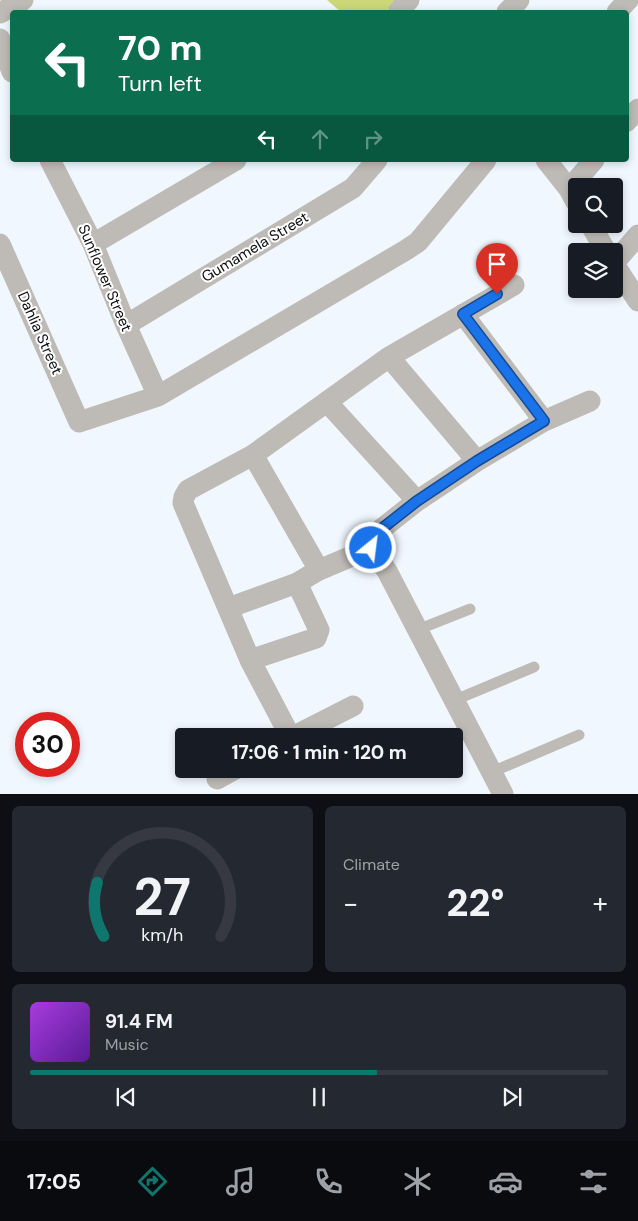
<!DOCTYPE html>
<meta charset="utf-8">
<style>
:root{--surface:#171b24;--page:#242831;--text:#f1f3f6;--muted:#9ea1a6;--line:#363941;--accent:#0f766e}
body{margin:0;font-family:"DM Sans",sans-serif;background:var(--page);color:var(--text);height:100vh;display:flex;flex-direction:column;font-size:19px;white-space:nowrap}
*{box-sizing:border-box;margin:0}
p{font-size:16px;color:var(--muted)}
.icon{flex:none;width:28px;height:28px;fill:none;stroke:currentColor;stroke-width:2;stroke-linecap:round;stroke-linejoin:round}
.map{position:relative;height:794px;overflow:hidden}
.side{display:flex;flex-direction:column;gap:12px;padding:12px;background:#0d0f14;flex:1}
.side>*{flex:none}
.hud{position:absolute;left:10px;top:10px;width:619px;height:152px;border-radius:5px;box-shadow:0 2px 8px #0003;background:#0b6e4f;color:#fff;overflow:hidden}
.buttons{position:absolute;left:568px;top:178px;display:grid;gap:10px}
.buttons a{display:grid;place-items:center;width:55px;height:55px;border-radius:5px;background:var(--surface);box-shadow:0 2px 8px #0003;font-size:25px}
.speed{position:absolute;left:15px;top:712px;display:flex;gap:10px;font-size:25px;font-weight:700;text-align:center}
.speed>*{display:grid;place-content:center;width:65px;height:65px;border-radius:50%;background:var(--surface);box-shadow:0 2px 8px #0003;line-height:1}
.speed .limit{border:8px solid #d22;background:#fff;color:#111}
.pin{position:absolute;display:grid;place-items:center;width:42px;height:42px;color:#fff;margin:-51px -21px;border-radius:50% 50% 50% 0;rotate:-45deg;box-shadow:0 0 5px #0007}
.pin .icon{rotate:45deg}
.me{position:absolute;width:55px;margin:-28px;rotate:29deg;stroke-linejoin:round;filter:drop-shadow(0 0 4px #0008)}
.turn{display:flex;align-items:center;gap:18px;height:105px;padding:0 25px;font-size:22px}
.turn .icon{width:65px;height:65px;stroke-width:2.5}
.turn b{display:block;font-size:35px;line-height:42px}
.lanes{display:flex;align-items:center;height:48px;padding:0 25px;background:#0003;justify-content:center;gap:25px;direction:ltr}
.lanes .off{opacity:.35}
.big{font-size:38px;font-weight:800;line-height:1.1}
.side .card{flex:1;display:flex;flex-direction:column;justify-content:center;gap:8px;min-width:0;padding:0 18px;border-radius:8px;background:var(--page)}
.side .dial{align-items:center;gap:0}
.dial svg{height:130px;overflow:visible;fill:none;stroke:var(--line);stroke-width:7;stroke-linecap:round;text-anchor:middle}
.dial text{fill:var(--text);stroke:none}
.song{display:flex;align-items:center;gap:15px}
.cover{width:60px;height:60px;border-radius:8px;background:linear-gradient(135deg,hsl(280 70% 55%),hsl(270 70% 35%))}
.played{height:5px;border-radius:2px;background:linear-gradient(90deg,var(--accent) 60%,var(--line) 60%)}
.keys{display:flex;justify-content:space-around;direction:ltr}
.heat{display:flex;justify-content:space-between;align-items:center;font-size:28px;direction:ltr}
.side .tiles{flex:1;display:grid;gap:12px;grid-template-columns:1fr 1fr}
.card:last-child{grid-column:span 2}
.trip{position:absolute;left:175px;top:728px;width:288px;height:50px;border-radius:5px;background:var(--surface);box-shadow:0 2px 8px #0003;font-weight:800;line-height:50px;text-align:center}
.dock{display:flex;height:80px;justify-content:space-around;align-items:center;background:#090b0e;color:var(--muted)}
.dock .icon{width:35px;height:35px}
.dock .on{color:var(--accent)}
.dock b{font-size:22px;color:var(--text)}
.map>svg:first-child{display:block}
</style>
<div class="map">
<svg width="638" height="794" viewBox="0 0 638 794">
<rect width="100%" height="100%" fill="#f1f7ff"/>
<path fill="#ccd77a" d="M327,0H397L385,12H341Z"/>
<g fill="none" stroke-linecap="round" stroke-linejoin="round">
<path stroke="#bebab6" stroke-width="11" d="M417,630L470,609
M455,700L534,667
M492,772L579,735"/>
<path stroke="#bebab6" stroke-width="21" d="M398,12L409,0
M507,12L519,0
M617,12L628,0
M0,13L23,0
M0,39L12,72
M626,122L638,109
M50,160L93,244L126,325L158,396
M546,160L569,189L576,202
M569,189L594,160
M590,224L606,251
M0,244L79,422L158,396L406,250L418,242L486,160
M93,244L236,160
M614,263L638,235
M614,264L638,301
M463,314L544,421
M126,325L353,188L377,160
M389,357L477,461
M327,402L417,501
M253,455L389,357L514,285
M228,608L297,583L319,570L371,548
M250,660L316,638L319,630L297,583
M290,736L250,660L183,503L184,497L188,490L253,455L319,570
M294,736L353,706
M217,779L235,769
M503,794L387,571L371,548L370,540L375,534L417,501L477,461L544,421L590,401"/>
</g>
<g fill="none" stroke-linecap="round" stroke-linejoin="round">
<g stroke="#114b97" stroke-width="12">
<path id="route" d="M371,548L370,540L375,534L417,501L477,461L544,421L463,314L497,294"/>
</g>
<use href="#route" stroke="#1a73e8" stroke-width="9"/>
</g>
<g text-anchor="middle" stroke-width="4" stroke-linejoin="round" paint-order="stroke">
<g font-size="15" fill="#0c0e11" stroke="#fff">
<text transform="translate(255 247) rotate(-31)" y="5">Gumamela Street</text>
<text transform="translate(105 278) rotate(67)" y="5">Sunflower Street</text>
<text transform="translate(40 333) rotate(66)" y="5">Dahlia Street</text>
</g>
</g>
</svg>
<div class="buttons">
<a><svg class="icon" aria-label="search" viewBox="0 0 24 24"><circle cx="10" cy="10" r="6"/><path d="M15 15l6 6"/></svg></a>
<a><svg class="icon" aria-label="layers" viewBox="0 0 24 24"><path d="M12 4l9 5-9 5-9-5zM3 14l9 5 9-5"/></svg></a>
</div>
<div class="speed"><div class="limit">30</div></div>
<div class="pin" style="left:497px;top:294px;background:#d93025"><svg class="icon" aria-label="arrive" viewBox="0 0 24 24"><path d="M6 21V4h12l-3 4 3 4H6"/></svg></div>
<svg class="me" style="left:371px;top:548px" viewBox="-20 -20 40 40"><circle r="17" fill="#1a73e8" stroke="#fff" stroke-width="3"/><path d="M0-11L8 9 0 5-8 9z" fill="#fff"/></svg>
<div class="trip">17:06 · 1 min · 120 m</div>
<div class="hud">
<div class="turn"><svg class="icon" aria-label="left" viewBox="0 0 24 24"><path d="M17 20v-9H6M10 6l-5 5 5 5"/></svg><div><b>70 m</b>Turn left</div></div>
<div class="lanes"><svg class="icon" aria-label="left" viewBox="0 0 24 24"><path d="M17 20v-9H6M10 6l-5 5 5 5"/></svg><svg class="icon off" aria-label="ahead" viewBox="0 0 24 24"><path d="M12 20V5M6 11l6-6 6 6"/></svg><svg class="icon off" aria-label="right" viewBox="0 0 24 24"><path d="M7 20v-9h11M14 6l5 5-5 5"/></svg></div>
</div>
</div>
<section class="side">
<div class="tiles">
<div class="card dial"><svg viewBox="0 0 100 80">
<path d="M14 69A42 42 0 1 1 86 69"/>
<path d="M14 69A42 42 0 0 1 10 36" stroke="#0f766e"/>
<text x="50" y="56" font-size="32" font-weight="700">27</text>
<text x="50" y="72" font-size="11">km/h</text>
</svg></div>
<div class="card"><p>Climate</p>
<div class="heat"><a>−</a><b class="big">22°</b><a>+</a></div>
</div>
<div class="card">
<div class="song"><i class="cover"></i><div><b>91.4 FM</b><p>Music</p></div></div>
<div class="played"></div>
<div class="keys"><svg class="icon" aria-label="previous" viewBox="0 0 24 24"><path d="M18 5L8 12l10 7zM5 5v14"/></svg><svg class="icon" aria-label="pause" viewBox="0 0 24 24"><path d="M8 5v14M16 5v14"/></svg><svg class="icon" aria-label="next" viewBox="0 0 24 24"><path d="M6 5l10 7-10 7zM19 5v14"/></svg></div>
</div>
</div>
</section>
<nav class="dock">
<b>17:05</b>
<svg class="icon on" aria-label="directions" viewBox="0 0 24 24"><path d="M12 3l9 9-9 9-9-9zM9 14v-3h6M13 9l2 2-2 2"/></svg>
<svg class="icon" aria-label="music" viewBox="0 0 24 24"><path d="M9 18V5l10-2v13"/><circle cx="6" cy="18" r="3"/><circle cx="16" cy="16" r="3"/></svg>
<svg class="icon" aria-label="phone" viewBox="0 0 24 24"><path d="M5 4h4l2 5-3 2q2 4 5 5l2-3 5 2v4C11 20 4 13 5 4z"/></svg>
<svg class="icon" aria-label="climate" viewBox="0 0 24 24"><path d="M12 3v18M4 7l16 10M4 17L20 7"/></svg>
<svg class="icon" aria-label="car" viewBox="0 0 24 24"><path d="M5 17H2v-5l4-1 3-4h7l3 4 3 1v5h-3M9 17h6M6 11h13"/><circle cx="7" cy="17" r="2"/><circle cx="17" cy="17" r="2"/></svg>
<svg class="icon" aria-label="filters" viewBox="0 0 24 24"><path d="M4 7h16M4 17h16"/><circle cx="9" cy="7" r="2"/><circle cx="15" cy="17" r="2"/></svg>
</nav>
